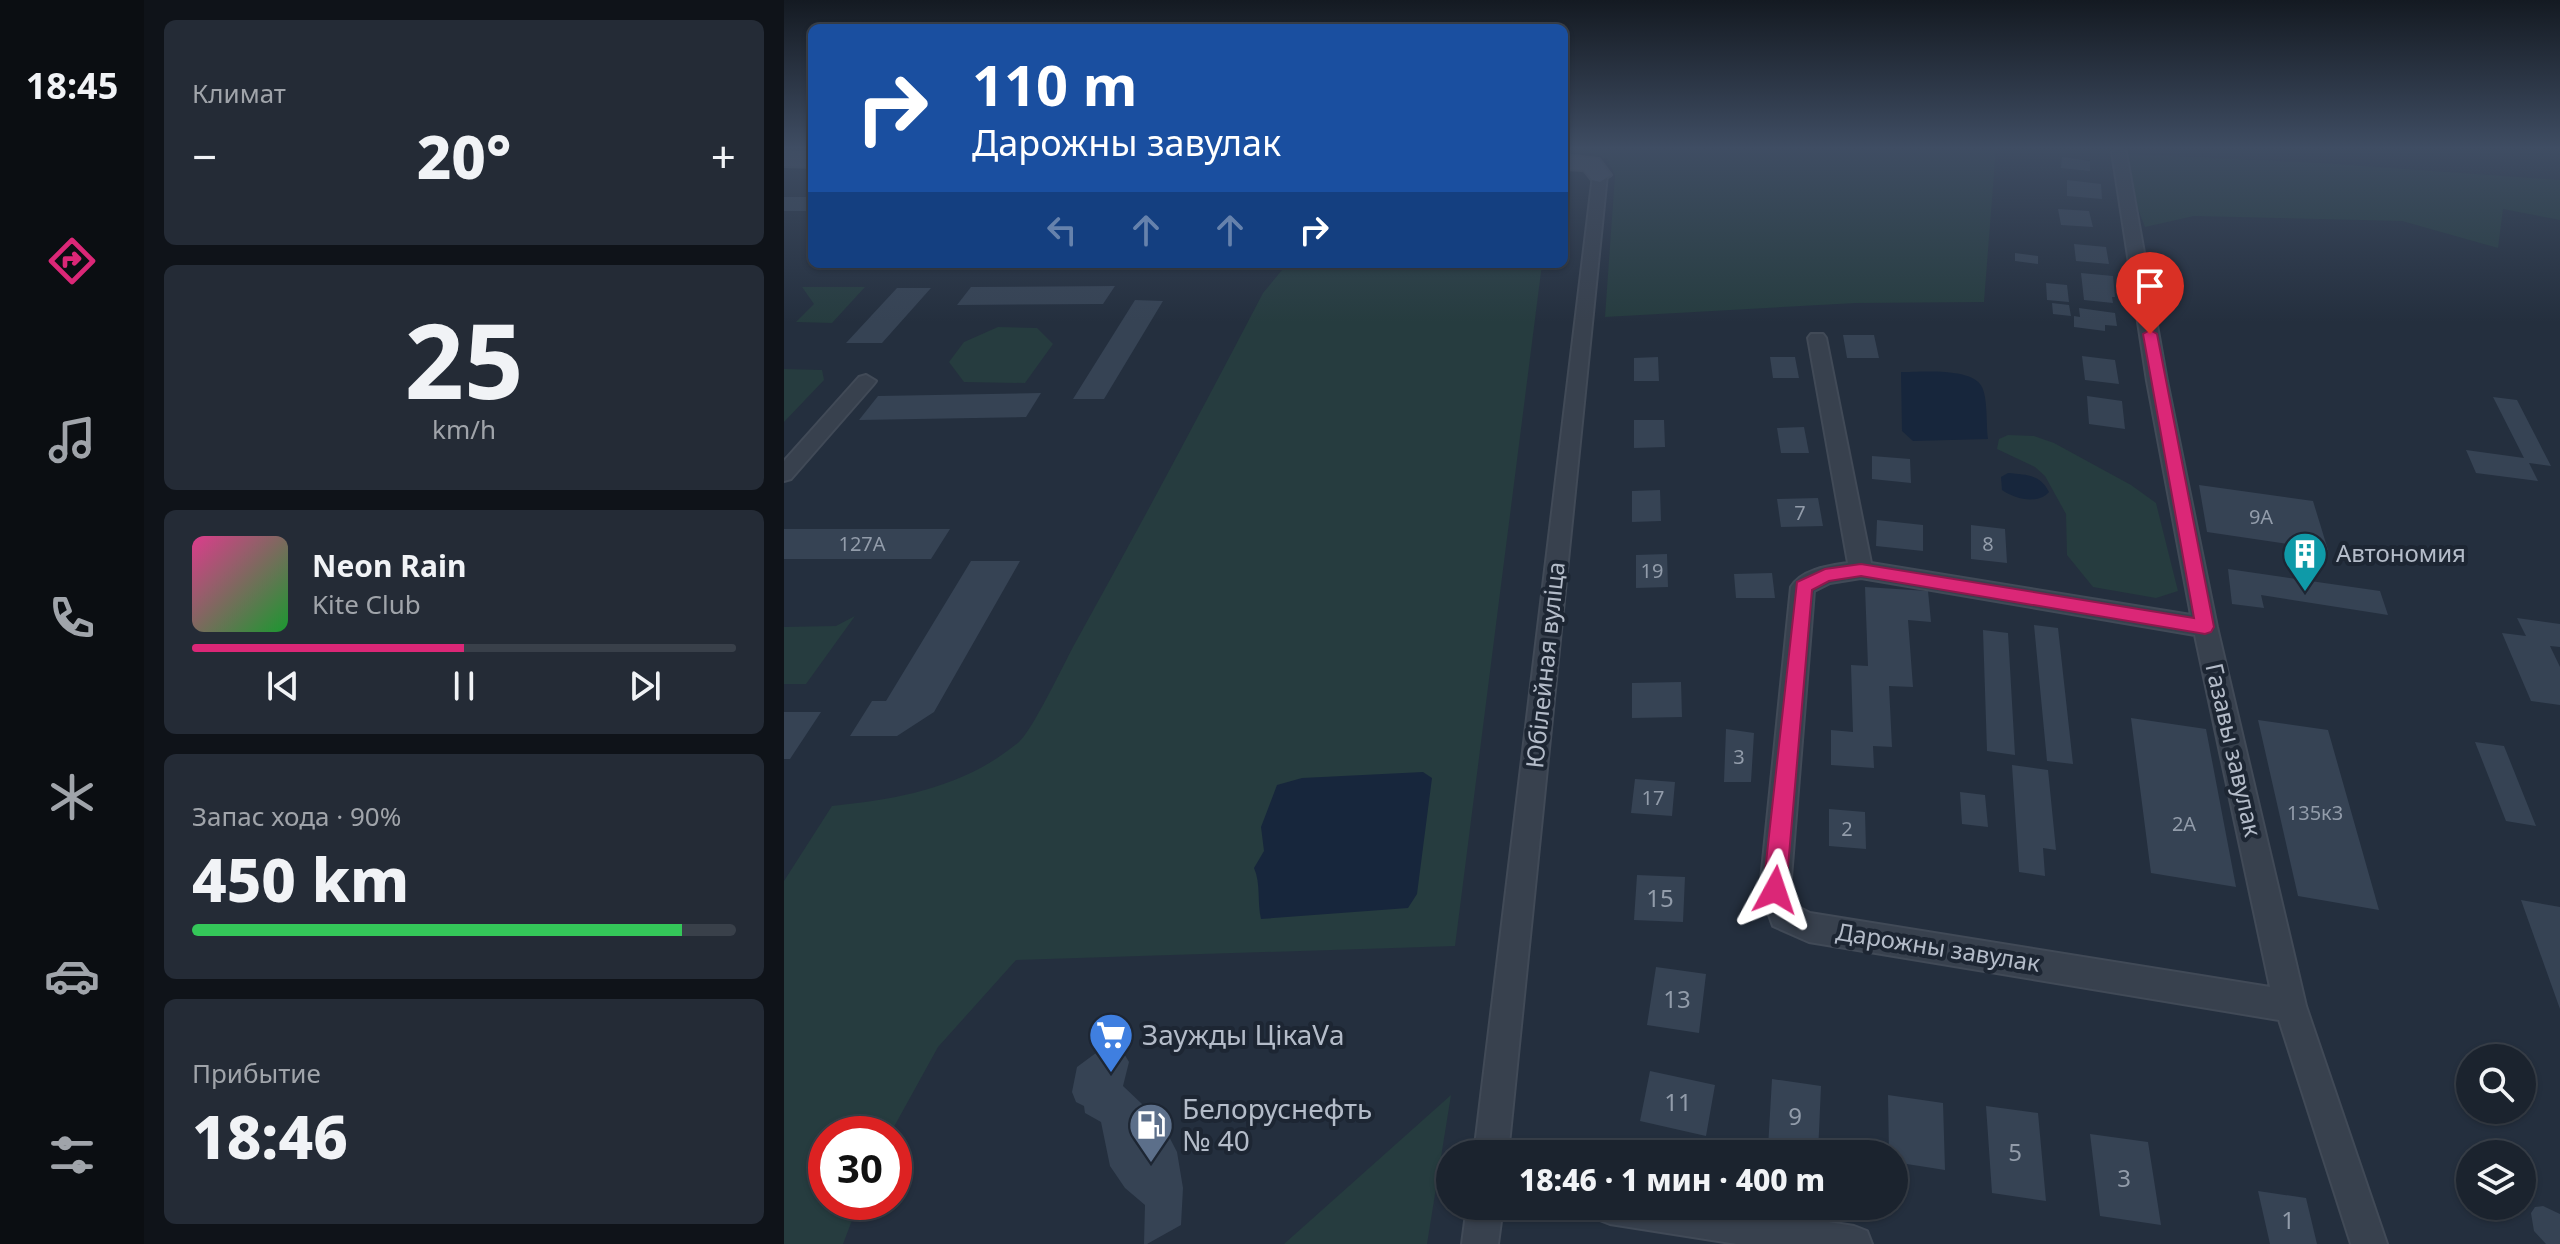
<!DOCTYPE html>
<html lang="ru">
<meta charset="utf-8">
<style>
:root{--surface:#1b232e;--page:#242b36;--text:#f1f3f6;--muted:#a0a4aa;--line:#39404a;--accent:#db2777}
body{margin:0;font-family:"Noto Sans",sans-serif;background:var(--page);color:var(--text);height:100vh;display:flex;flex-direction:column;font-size:30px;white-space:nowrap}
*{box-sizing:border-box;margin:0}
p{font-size:26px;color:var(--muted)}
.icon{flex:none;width:44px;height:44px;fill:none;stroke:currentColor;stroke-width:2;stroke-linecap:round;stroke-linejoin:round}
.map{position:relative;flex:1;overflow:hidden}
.side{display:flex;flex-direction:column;gap:20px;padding:20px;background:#0f1319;width:640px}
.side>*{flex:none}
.guide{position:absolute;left:24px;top:24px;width:760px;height:244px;border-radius:12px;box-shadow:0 2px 6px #0004,0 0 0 2px var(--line);background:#1a4fa0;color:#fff;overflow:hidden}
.fabs{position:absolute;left:1672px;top:1044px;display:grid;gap:16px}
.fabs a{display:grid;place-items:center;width:80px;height:80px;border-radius:50%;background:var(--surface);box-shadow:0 2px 6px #0004,0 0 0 2px var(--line);font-size:40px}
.speed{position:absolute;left:24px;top:1116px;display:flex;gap:16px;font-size:40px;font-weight:700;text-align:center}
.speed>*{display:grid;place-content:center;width:104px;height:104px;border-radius:50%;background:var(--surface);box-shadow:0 2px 6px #0004,0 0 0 2px var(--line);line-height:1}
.speed .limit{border:12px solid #d22;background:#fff;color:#111}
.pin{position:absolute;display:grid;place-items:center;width:68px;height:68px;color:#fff;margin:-82px -34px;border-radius:50% 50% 50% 0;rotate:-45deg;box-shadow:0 0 8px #0007}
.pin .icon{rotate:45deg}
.me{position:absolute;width:88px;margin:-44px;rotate:5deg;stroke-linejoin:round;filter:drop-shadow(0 0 6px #0008)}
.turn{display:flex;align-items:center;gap:28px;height:168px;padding:0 32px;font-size:36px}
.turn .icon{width:104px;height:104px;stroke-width:2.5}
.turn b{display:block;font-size:56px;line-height:68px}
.lanes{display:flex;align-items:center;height:76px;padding:0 32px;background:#0003;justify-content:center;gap:40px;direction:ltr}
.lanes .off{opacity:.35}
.big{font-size:60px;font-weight:800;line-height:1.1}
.side .card{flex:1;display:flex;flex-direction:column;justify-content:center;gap:12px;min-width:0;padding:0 28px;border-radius:12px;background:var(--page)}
.side .dial{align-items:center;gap:0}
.dial b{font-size:104px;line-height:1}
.song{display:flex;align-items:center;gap:24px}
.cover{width:96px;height:96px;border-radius:12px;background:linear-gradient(135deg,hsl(330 70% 55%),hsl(130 70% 35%))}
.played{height:8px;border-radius:4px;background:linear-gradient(90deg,var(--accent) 50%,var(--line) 50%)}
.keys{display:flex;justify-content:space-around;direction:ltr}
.heat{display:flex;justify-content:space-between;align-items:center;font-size:44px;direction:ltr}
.charge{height:12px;border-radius:6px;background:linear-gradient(90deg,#34c759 90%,var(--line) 0)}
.trip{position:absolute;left:652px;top:1140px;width:472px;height:80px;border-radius:40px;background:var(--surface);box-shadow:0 2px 6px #0004,0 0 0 2px var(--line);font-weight:800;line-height:80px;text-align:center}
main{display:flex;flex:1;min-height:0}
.menu{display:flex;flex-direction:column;width:144px;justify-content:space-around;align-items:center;background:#0b0e12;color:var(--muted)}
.menu .icon{width:56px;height:56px}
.menu .current{color:var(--accent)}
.menu b{font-size:36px;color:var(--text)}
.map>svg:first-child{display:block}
</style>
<main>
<nav class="menu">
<b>18:45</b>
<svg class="icon current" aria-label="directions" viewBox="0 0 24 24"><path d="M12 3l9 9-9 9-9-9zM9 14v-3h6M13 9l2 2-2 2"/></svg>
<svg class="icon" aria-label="music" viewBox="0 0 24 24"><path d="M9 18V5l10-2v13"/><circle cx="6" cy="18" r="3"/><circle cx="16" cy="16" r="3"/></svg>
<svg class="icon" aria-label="phone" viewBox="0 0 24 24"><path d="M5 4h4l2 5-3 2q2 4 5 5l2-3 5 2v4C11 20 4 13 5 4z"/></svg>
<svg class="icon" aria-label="climate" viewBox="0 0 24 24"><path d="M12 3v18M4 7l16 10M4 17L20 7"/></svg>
<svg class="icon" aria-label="car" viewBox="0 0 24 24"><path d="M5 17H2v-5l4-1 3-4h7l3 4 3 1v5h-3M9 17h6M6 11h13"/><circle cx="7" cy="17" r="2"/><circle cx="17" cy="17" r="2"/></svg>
<svg class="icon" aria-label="filters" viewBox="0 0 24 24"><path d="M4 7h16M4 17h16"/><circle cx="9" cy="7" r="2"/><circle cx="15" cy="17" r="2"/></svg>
</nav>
<section class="side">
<div class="card"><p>Климат</p>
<div class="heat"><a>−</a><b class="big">20°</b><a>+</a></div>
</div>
<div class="card dial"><b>25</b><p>km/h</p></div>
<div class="card">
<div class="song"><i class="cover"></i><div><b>Neon Rain</b><p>Kite Club</p></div></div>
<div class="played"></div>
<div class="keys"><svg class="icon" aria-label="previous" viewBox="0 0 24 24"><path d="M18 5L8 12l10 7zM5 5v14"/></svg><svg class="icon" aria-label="pause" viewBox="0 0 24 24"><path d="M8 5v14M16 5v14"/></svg><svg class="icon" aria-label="next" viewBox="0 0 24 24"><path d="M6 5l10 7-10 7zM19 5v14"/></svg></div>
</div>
<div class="card"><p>Запас хода · 90%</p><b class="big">450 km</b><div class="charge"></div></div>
<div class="card"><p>Прибытие</p><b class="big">18:46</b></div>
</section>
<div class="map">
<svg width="1776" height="1244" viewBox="0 0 1776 1244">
<rect width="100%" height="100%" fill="#242f3e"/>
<path fill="#263c3f" d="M793,148H1212L1200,302L1072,303L821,317L831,175L823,159Z
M1344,154L1537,163L1776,180V220L1719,209L1714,248L1618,221L1410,216L1361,227L1352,204Z
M503,264H758L671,946L232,960L154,1047L106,1134H42V1202H75L59,1244H0V881L48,806C116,799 181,787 235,742C248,731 279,666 289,647C354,530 417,412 479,293Z
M18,287H81L48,323L12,322L30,304Z
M214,327L253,328L269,344L241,383L180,382L165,362L180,342Z
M0,369L38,370L40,380L0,422Z
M1224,435L1250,436L1270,443L1347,485L1372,503L1394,591L1372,598L1309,587L1283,555L1282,514L1261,476L1251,467L1213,449L1215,439Z
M71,616L22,684H0V627L52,626Z
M667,1095L643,1244H500Z"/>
<path fill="#17263c" d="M1117,372C1136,372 1189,367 1198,387C1204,400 1202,424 1204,439L1129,441L1118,431Z
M1224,473C1243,475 1256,474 1265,492C1254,505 1231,499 1218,490L1217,477Z
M639,772L648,778L633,894L624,908L477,919C473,902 477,884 470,868L480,851L477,827L493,785L518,778Z"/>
<path fill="#364354" d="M1278,157L1306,161V171L1277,168Z
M1283,180L1317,184L1318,199L1283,196Z
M0,197H28V211H0Z
M1274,209L1305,211L1309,227L1277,225Z
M1290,244L1322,247L1325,264L1292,261Z
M1231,253L1254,256V264L1231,261Z
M1297,273L1329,276L1331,297H1328L1329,303L1300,300Z
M1262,283L1283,285L1285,302L1263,300Z
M331,286L319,304L173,305L187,287Z
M113,288H147L98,343H62Z
M351,300L379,301L320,399H289Z
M1268,303L1285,305L1287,316L1269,314Z
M1295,308L1331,313L1333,326L1321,325V331L1290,327V316L1296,317Z
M1059,335H1090L1095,358H1063Z
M1298,356L1331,360L1335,384L1301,380Z
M874,357L875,381H850V358Z
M986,357H1011L1015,378H989Z
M257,393L242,417L75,420L94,396Z
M1303,396L1338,401L1341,429L1305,424Z
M1709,397L1733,400L1767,466L1745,463L1754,481L1692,473L1682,450L1740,458Z
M850,420H880L881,447L850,448Z
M1020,427L1025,453H997L993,428Z
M1088,456L1126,459L1127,483L1088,479Z
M1415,485L1529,501L1544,550L1423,532Z
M876,490L877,521L848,522V491Z
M1034,498L1039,526L997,527L993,499Z
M1093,520L1139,525V551L1092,546Z
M1187,525L1221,529L1223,563L1187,559Z
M0,529H166L147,559H0Z
M883,554L884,587L852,588V555Z
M187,561H236L150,712L113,736H66L88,701H102Z
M1444,569L1596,591L1604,615L1477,595L1480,608L1448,604Z
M988,573L991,598H952L950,574Z
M1081,587L1144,591L1147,622L1124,620L1129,687L1105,686L1108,747L1089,746L1090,768L1047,765V730L1069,732L1067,665L1084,666Z
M1733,618L1776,624V647L1766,646L1776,667V705L1747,701L1718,633L1742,636Z
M1250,625L1274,628L1289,764L1263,761Z
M1199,630L1224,633L1231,755L1203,751Z
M897,682L898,717L848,718V683Z
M0,712H37L6,759H0Z
M1347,718L1422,729L1452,887L1367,873Z
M1474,720L1544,730L1595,910L1514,896Z
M942,729L970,733L967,782H940Z
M1691,742L1720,746L1752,826L1722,821Z
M1228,765L1264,770L1272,850L1259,848L1261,876L1235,872Z
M851,779L891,782L888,816L847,813Z
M1176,792L1201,795L1204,827L1178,824Z
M1045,809L1081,812L1082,849L1045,846Z
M853,875L901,877L899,922L850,920Z
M1737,900L1776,907V1009Z
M872,967L922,974L915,1033L863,1025Z
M329,1048L339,1052L345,1062L339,1086L378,1123L393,1152L399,1188L397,1225L363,1244H360L361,1205L341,1188L326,1166L317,1122L301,1113L300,1106L292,1102L288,1092L293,1067L316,1050Z
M866,1071L931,1085L922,1136L856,1121Z
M988,1079L1037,1086L1034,1154L984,1148Z
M1104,1095L1159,1103L1161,1170L1110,1162V1154H1105Z
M1202,1106L1254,1113L1262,1201L1208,1193Z
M1306,1134L1364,1142L1377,1225L1316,1216Z
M1474,1191L1522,1198L1533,1244H1486Z
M1759,1206L1776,1214V1244H1762L1750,1231L1747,1213L1751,1207Z"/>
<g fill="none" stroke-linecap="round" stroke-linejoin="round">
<g stroke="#414a57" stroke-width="4">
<path id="street" d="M1336,148L1342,152L1383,381L1433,627L1522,1006L1603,1244H1567L1495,1020L1025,942L989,926L976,890L1007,587C1018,569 1045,566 1064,563L1024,338L1027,334H1039L1042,338L1087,563L1407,615L1363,381L1328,152ZM1077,578L1411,635L1486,987L1026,913L1012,906L1006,890L1030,591L1046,583Z
M816,171L823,175L724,1154H690L809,175Z
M82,375L92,381L89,385L7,479L0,481V461L75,377Z
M683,1206H719L714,1244H678Z
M808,1206H942L1070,1226L1083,1231L1088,1244H953L826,1224L813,1219Z"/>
</g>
<g stroke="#414a57" stroke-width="4">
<path id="secondary" d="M0,152L28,153V167L0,166Z
M780,155L815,159L827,175L816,182L808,180L800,170L780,169Z"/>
</g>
<use href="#street" fill="#38414e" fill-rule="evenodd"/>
<use href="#secondary" fill="#465061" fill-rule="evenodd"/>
</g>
<linearGradient id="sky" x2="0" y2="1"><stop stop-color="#141a22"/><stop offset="0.46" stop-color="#3f4d63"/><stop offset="1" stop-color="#3f4d63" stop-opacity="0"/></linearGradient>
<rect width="1776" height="322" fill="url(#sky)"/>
<path fill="#db2777" stroke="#8e194d" stroke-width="2" d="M1366,330L1373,334L1430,627L1427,632L1421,634L1077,576L1045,581L1028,590L1002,890L999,897L991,901L983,897L979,890L1013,582L1041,569L1077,564L1410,618L1359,334Z"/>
<defs>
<g id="building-pin" transform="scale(2.3)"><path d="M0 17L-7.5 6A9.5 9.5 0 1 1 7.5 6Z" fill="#0f9aa8" stroke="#1d2633"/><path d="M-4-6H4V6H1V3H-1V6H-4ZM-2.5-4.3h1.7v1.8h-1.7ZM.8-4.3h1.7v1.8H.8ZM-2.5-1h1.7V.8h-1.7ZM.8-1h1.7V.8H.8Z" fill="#fff"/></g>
<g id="supermarket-pin" transform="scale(2.3)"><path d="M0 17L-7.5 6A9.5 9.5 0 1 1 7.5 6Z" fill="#3f7fe0" stroke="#1d2633"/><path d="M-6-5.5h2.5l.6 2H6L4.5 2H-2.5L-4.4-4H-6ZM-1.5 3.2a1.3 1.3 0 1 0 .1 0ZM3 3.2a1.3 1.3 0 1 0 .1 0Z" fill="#fff"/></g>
<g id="fuel-pin" transform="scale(2.3)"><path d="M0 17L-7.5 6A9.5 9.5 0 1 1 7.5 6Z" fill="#5c6f8a" stroke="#1d2633"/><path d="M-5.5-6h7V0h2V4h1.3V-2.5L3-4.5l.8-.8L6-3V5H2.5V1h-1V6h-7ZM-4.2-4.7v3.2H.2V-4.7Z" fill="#fff"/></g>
</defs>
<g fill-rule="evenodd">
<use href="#building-pin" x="1521" y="554"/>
<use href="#supermarket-pin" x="327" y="1035"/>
<use href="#fuel-pin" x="367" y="1125"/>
</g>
<g text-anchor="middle" stroke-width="8" stroke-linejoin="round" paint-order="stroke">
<g font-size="20" fill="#929caa">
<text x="1016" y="520">7</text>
<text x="1477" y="524">9А</text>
<text x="78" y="551">127А</text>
<text x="1204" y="551">8</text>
<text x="868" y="578">19</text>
<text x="955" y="764">3</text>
<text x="869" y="805">17</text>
<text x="1531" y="820">135к3</text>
<text x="1400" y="831">2А</text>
<text x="1063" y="836">2</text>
</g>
<g font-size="24" fill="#b4bcc9" stroke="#1d2633" text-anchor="start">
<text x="1552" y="562">Автономия</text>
</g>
<g font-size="24" fill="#b4bcc9" stroke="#1d2633">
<text transform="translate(762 665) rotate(-84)" y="8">Юбілейная вуліца</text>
<text transform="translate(1449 750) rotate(77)" y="8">Газавы завулак</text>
<text transform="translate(1154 948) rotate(9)" y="8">Дарожны завулак</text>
</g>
<g font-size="24" fill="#929caa">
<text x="876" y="907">15</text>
<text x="893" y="1008">13</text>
<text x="894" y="1111">11</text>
<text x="1011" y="1125">9</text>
<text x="1231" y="1161">5</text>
<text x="1340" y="1187">3</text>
<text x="1504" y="1229">1</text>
</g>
<g font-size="28" fill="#b4bcc9" stroke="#1d2633" text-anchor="start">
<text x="358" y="1045">Заужды ЦікаVа</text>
<text x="398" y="1119">Белоруснефть<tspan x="398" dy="32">№ 40</tspan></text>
</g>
</g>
</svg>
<div class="fabs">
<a><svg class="icon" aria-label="search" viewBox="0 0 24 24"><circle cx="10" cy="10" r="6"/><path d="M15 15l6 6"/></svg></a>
<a><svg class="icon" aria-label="layers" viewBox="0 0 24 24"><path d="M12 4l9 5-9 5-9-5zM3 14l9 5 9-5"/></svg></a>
</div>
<div class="speed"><div class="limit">30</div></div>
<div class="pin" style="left:1366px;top:334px;background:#d93025"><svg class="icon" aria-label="arrive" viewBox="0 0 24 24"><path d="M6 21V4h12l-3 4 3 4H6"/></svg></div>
<svg class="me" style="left:991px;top:890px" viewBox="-20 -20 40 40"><path d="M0-17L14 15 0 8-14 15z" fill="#db2777" stroke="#fff" stroke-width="4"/></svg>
<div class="trip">18:46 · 1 мин · 400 m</div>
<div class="guide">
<div class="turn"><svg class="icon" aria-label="right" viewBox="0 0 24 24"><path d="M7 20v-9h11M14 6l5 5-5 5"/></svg><div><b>110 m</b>Дарожны завулак</div></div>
<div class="lanes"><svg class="icon off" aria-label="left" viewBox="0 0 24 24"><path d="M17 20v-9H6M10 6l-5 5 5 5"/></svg><svg class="icon off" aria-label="ahead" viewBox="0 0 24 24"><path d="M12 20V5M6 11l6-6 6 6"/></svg><svg class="icon off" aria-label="ahead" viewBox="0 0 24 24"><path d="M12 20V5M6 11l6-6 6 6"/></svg><svg class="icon" aria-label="right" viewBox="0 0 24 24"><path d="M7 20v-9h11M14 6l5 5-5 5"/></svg></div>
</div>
</div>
</main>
